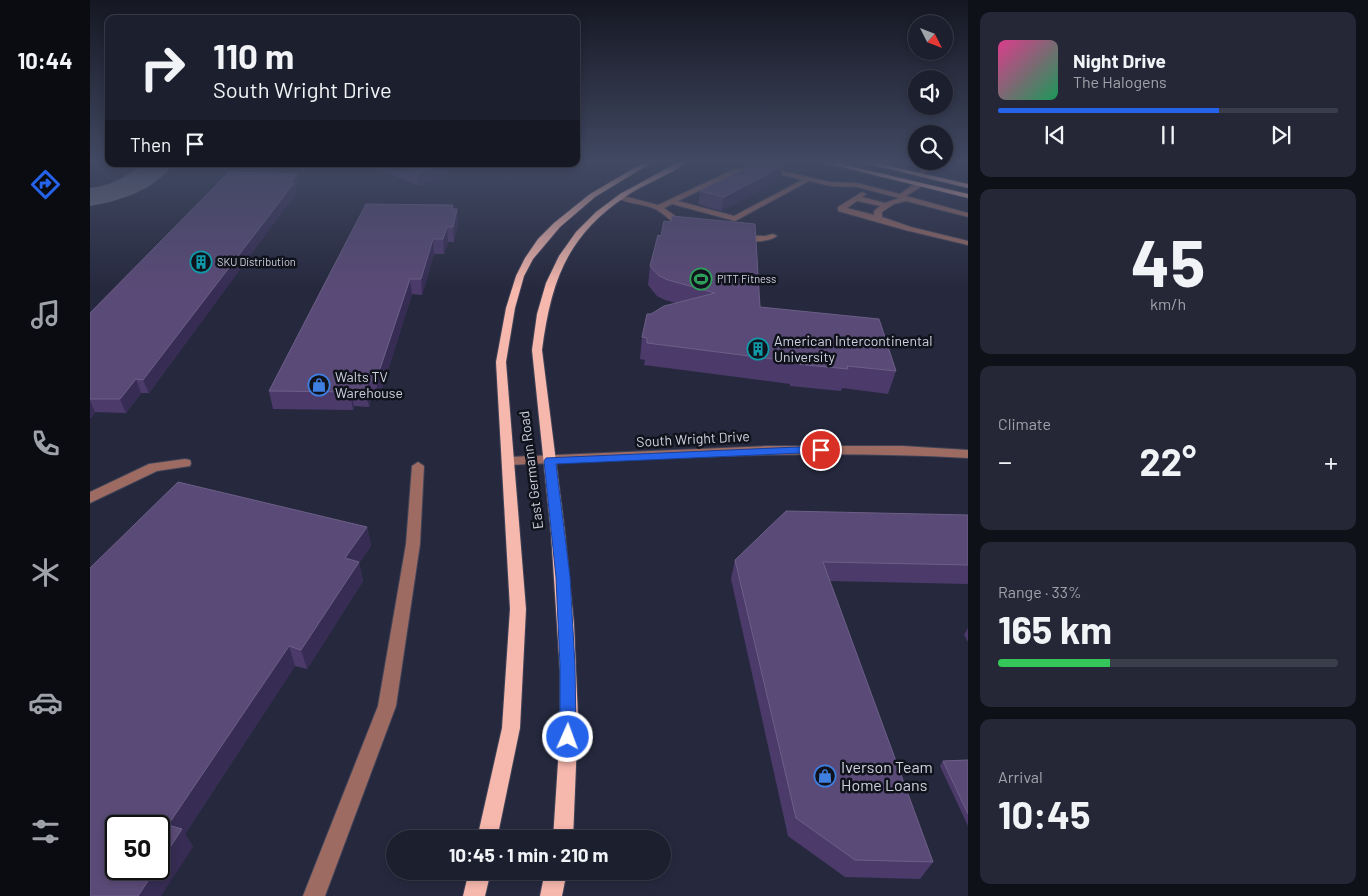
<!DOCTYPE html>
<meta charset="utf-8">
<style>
:root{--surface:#1c1f2e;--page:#252736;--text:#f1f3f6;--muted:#a0a2aa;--line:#3a3d4a;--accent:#2563eb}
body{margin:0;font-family:Barlow,sans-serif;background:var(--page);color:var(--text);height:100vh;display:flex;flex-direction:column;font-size:19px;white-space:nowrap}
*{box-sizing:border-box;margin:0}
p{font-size:16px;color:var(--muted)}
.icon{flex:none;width:28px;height:28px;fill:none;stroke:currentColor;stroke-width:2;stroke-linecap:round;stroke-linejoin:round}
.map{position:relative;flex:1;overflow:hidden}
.panel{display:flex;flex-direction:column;gap:12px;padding:12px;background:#0f1119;width:400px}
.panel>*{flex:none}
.hud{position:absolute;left:15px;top:15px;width:475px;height:152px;border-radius:10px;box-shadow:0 2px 8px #0003,0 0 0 1px var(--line);background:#1c1f2e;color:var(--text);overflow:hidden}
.needle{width:32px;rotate:132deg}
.tools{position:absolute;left:818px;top:15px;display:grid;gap:10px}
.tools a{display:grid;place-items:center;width:45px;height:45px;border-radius:50%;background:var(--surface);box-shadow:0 2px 8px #0003,0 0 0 1px var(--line);font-size:25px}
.speed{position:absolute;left:15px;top:815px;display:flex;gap:10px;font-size:25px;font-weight:700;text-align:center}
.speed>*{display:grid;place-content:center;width:65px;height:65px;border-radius:50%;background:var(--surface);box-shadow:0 2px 8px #0003,0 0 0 1px var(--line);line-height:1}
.speed .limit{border:2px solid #111;border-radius:8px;background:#fff;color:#111}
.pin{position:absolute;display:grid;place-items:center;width:42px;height:42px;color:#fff;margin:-21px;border:2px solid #fff;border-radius:50%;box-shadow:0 1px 5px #0007}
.me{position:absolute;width:55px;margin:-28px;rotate:2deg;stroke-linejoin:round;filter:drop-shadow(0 0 4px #0008)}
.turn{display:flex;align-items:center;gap:18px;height:105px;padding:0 25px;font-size:22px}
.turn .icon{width:65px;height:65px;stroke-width:2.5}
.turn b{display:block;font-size:35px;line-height:42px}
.then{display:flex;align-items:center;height:48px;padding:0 25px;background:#0003;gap:10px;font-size:19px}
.big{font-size:38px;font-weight:700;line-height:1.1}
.panel .widget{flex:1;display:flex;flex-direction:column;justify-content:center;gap:8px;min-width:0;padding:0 18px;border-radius:10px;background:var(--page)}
.panel .dial{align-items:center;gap:0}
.dial b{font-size:65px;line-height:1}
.song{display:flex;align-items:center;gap:15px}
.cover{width:60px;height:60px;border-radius:8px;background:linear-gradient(135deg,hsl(330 70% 55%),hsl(150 70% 35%))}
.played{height:5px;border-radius:2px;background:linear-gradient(90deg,var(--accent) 65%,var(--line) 65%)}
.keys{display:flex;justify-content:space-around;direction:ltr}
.heat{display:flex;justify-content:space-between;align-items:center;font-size:28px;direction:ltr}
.charge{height:8px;border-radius:4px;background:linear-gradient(90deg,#34c759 33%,var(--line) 0)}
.trip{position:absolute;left:296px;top:830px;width:285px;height:50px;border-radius:25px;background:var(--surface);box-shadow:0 2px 8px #0003,0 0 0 1px var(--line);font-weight:700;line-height:50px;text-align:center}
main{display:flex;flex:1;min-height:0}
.tabs{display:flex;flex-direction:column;width:90px;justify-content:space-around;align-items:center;background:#0b0c12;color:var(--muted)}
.tabs .icon{width:35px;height:35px}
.tabs .active{color:var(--accent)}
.tabs b{font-size:22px;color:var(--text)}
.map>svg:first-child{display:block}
</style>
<main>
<nav class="tabs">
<b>10:44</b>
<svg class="icon active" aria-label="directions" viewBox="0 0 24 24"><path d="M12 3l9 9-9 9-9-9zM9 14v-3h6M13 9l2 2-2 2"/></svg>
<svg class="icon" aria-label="music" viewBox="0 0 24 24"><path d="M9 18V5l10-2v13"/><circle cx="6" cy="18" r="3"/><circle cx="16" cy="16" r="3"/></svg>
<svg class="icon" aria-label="phone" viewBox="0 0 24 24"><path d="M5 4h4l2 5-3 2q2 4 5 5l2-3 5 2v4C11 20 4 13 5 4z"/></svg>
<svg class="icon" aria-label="climate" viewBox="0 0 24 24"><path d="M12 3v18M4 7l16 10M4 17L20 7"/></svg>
<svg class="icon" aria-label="car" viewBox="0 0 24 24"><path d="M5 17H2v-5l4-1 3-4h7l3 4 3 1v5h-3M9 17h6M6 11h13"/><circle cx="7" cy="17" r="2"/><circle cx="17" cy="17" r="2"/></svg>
<svg class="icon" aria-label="filters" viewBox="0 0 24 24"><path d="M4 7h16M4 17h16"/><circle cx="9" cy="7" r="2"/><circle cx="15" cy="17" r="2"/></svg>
</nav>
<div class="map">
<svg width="878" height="896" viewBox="0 0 878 896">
<rect width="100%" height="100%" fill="#26293e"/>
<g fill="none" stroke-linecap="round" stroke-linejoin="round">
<path fill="#6c6f81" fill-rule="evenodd" d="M54,164H83C65,190 30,201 0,206V188C21,186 37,176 54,164Z"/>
<g stroke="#414458" stroke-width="2">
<path id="minor" d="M842,163H849L831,176H827V174Z
M645,169H684L740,182L767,183L810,194L825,183H831V187L816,196L878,213V217L816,201L804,204L792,212V217L821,227L878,241V245L815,230L748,211V207L772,192L776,194L772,197L795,203L809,198L767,187L740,186L719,181L645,221L582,204L574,208L592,221L598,223V227C585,228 578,216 567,210C555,203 538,205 526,197L530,195L568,205ZM646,173H684L712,180L644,216L588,201ZM767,201L790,206L784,211V215L757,208Z
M683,234L687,236C678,243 655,243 645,237L649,235L675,236Z
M677,446H812L878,450V458C725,449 572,458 419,465L413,461L419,457Z
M95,459L100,460L101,463L100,466L67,471L0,503V492L59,464Z
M328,462L334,466L330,544L306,706L235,896H213L288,706L316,544L322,466Z"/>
</g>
<g stroke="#414458" stroke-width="2">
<path id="major" d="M553,163H561L505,197L470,227L443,259L434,276L425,308L416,362L436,609L430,728L407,839H387L412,728L420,609L406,362L416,308L426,276L435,258L448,239L464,223L500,194Z
M587,163H595C579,176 553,184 535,197C476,237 461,282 452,350L475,533L484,625L488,717L483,839H463L470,732V671L461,533L442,350L447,314L456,283L469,256L486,232L506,212L530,194Z
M735,163H747L878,194V198Z
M774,163H786L878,184V188Z
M379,871H401L395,896H373Z
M455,871H477L472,896H450Z"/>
</g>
<use href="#minor" fill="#9d6b62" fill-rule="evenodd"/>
<use href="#major" fill="#f6b7ac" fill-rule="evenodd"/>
</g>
<path fill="#4c3a6b" d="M276,164H353L355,176L329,186Z
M691,177L678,184V186L631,211L608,204L610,191Z
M209,184L205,189L206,193L59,393H51L36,413L5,412L1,418H0V313Z
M363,205V209H367L368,223L364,242H358L354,254H344L332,295L322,294L289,398H281L279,407L264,406L263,410L183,409L179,391Z
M560,266L670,307L806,371L798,394L752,388L751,391L700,386V384L554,365L555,360L550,359L552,337L561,314L586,303L575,300L567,296L558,285Z
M878,515V584L740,581L843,862L830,879L755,877L698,836L641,579L645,560Z
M277,527L281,546L269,563L273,581L217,669L205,666L95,834L103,847L0,896Z
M878,628V642L874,635Z
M878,760V826L850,766L853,761Z"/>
<path fill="#372d54" d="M354,164L355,176L329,186L328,173Z
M694,164L691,177L678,184V186L631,211L634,197Z
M207,174L209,184L205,189L206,193L59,393L53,380Z
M367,209L368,223L364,242L363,227Z
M357,227L358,242L354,254L353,239Z
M343,239L344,254L332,295L331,279Z
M320,279L322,294L289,398L286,381Z
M46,379L51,393L36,413L30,399Z
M279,381L281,398L279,407L276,389Z
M261,389L264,406L263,410L260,392Z
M0,401L5,412L1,418L0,415Z
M277,527L281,546L269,563L273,581L217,669L211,650L255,558Z
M199,646L205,666L95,834L103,847L71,896H48L66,869H69V864L78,825Z"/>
<path fill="#5a4a77" stroke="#6c5f87" d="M667,163L694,164L678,172L680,173L634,197L610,191Z
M304,164H354L328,173Z
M139,172L207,174L200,183H204L53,380L46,379L30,399H0V313Z
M276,204L363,205L362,209H367L363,227H357L353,239H343L331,279H320L286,381H279L276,389H261L260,392L179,391Z
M582,216L665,224L670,307L789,319L806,371L757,366L758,369L706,364V362L557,343V338L552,337L557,314H561L574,306L625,293L578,280L569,276L560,266L568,235L571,236L574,221L581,222Z
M88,482L277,527L255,558L269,562L211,650L199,646L78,825L92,829L69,864V826H26V869H66L48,896H0V568Z
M696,511L878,515V565L733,562L843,862L765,860L706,818L645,560Z
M878,760V814L853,761Z"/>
<linearGradient id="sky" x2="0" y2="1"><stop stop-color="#151722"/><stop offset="0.56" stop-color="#414963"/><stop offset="1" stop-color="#414963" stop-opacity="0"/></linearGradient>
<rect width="878" height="289" fill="url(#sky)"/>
<path fill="#2563eb" stroke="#184099" d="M731,446L736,450L735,452L466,464L480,577L485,666L486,737L484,743L478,745L472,743L470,737V666L466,577L454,461L456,458Z"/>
<defs>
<g id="building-ring" transform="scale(1.125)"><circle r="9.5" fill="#11131c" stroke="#0f9aa8" stroke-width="1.5"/><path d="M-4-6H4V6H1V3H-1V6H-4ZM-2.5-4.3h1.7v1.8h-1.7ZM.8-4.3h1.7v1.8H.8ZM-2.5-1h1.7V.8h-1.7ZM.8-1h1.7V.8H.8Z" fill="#0f9aa8"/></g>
<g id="stadium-ring" transform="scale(1.125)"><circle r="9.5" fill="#11131c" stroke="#2e9e5b" stroke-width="1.5"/><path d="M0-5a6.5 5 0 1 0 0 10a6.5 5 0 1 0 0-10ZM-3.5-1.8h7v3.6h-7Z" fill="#2e9e5b"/></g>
<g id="shop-ring" transform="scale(1.125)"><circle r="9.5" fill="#11131c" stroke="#3f7fe0" stroke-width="1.5"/><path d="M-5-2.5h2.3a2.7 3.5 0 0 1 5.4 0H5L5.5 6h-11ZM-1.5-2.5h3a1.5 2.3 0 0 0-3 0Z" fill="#3f7fe0"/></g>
</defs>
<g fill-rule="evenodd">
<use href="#building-ring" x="111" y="262"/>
<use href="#stadium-ring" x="611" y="279"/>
<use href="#building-ring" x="668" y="349"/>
<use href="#shop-ring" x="229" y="385"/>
<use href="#shop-ring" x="735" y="776"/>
</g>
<g text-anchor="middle" stroke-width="5" stroke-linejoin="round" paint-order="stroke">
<g font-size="11" fill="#ced0de" stroke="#11131c" text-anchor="start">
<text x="127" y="266">SKU Distribution</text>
<text x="627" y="283">PITT Fitness</text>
</g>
<g font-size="14" fill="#ced0de" stroke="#11131c" text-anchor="start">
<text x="684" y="346">American Intercontinental<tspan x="684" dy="16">University</tspan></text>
<text x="245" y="382">Walts TV<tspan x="245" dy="16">Warehouse</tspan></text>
</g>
<g font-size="14" fill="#ced0de" stroke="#11131c">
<text transform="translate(603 439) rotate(-3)" y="5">South Wright Drive</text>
<text transform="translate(441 470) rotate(-97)" y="5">East Germann Road</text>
</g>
<g font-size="16" fill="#ced0de" stroke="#11131c" text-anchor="start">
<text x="751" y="773">Iverson Team<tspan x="751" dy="18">Home Loans</tspan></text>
</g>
</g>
</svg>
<div class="tools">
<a><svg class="needle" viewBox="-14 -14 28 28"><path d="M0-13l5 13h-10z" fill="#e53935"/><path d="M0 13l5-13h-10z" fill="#a0a2aa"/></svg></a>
<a><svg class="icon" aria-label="sound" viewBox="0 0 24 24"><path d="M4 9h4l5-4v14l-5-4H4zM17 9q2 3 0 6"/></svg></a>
<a><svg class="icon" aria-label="search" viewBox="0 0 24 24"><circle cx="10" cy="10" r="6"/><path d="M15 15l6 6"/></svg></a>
</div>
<div class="speed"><div class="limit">50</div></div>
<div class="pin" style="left:731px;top:450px;background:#d93025"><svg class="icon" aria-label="arrive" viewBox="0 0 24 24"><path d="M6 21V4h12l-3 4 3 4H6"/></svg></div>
<svg class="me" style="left:478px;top:737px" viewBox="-20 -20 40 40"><circle r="17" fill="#2563eb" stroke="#fff" stroke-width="3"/><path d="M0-11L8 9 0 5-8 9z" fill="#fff"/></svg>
<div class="trip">10:45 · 1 min · 210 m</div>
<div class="hud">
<div class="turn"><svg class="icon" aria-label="right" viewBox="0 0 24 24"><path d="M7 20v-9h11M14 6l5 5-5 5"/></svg><div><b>110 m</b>South Wright Drive</div></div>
<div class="then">Then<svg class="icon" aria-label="arrive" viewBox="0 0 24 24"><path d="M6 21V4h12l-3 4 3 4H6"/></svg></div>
</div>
</div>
<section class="panel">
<div class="widget">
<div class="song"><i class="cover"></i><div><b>Night Drive</b><p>The Halogens</p></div></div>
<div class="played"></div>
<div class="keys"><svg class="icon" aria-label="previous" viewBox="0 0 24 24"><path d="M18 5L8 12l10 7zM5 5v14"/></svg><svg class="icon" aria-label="pause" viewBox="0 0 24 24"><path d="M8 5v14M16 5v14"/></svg><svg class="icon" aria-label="next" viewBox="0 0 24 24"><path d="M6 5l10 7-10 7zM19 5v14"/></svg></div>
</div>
<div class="widget dial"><b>45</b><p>km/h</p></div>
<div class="widget"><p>Climate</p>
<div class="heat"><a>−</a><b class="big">22°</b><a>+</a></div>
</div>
<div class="widget"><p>Range · 33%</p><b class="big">165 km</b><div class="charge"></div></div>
<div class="widget"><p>Arrival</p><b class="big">10:45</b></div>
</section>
</main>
